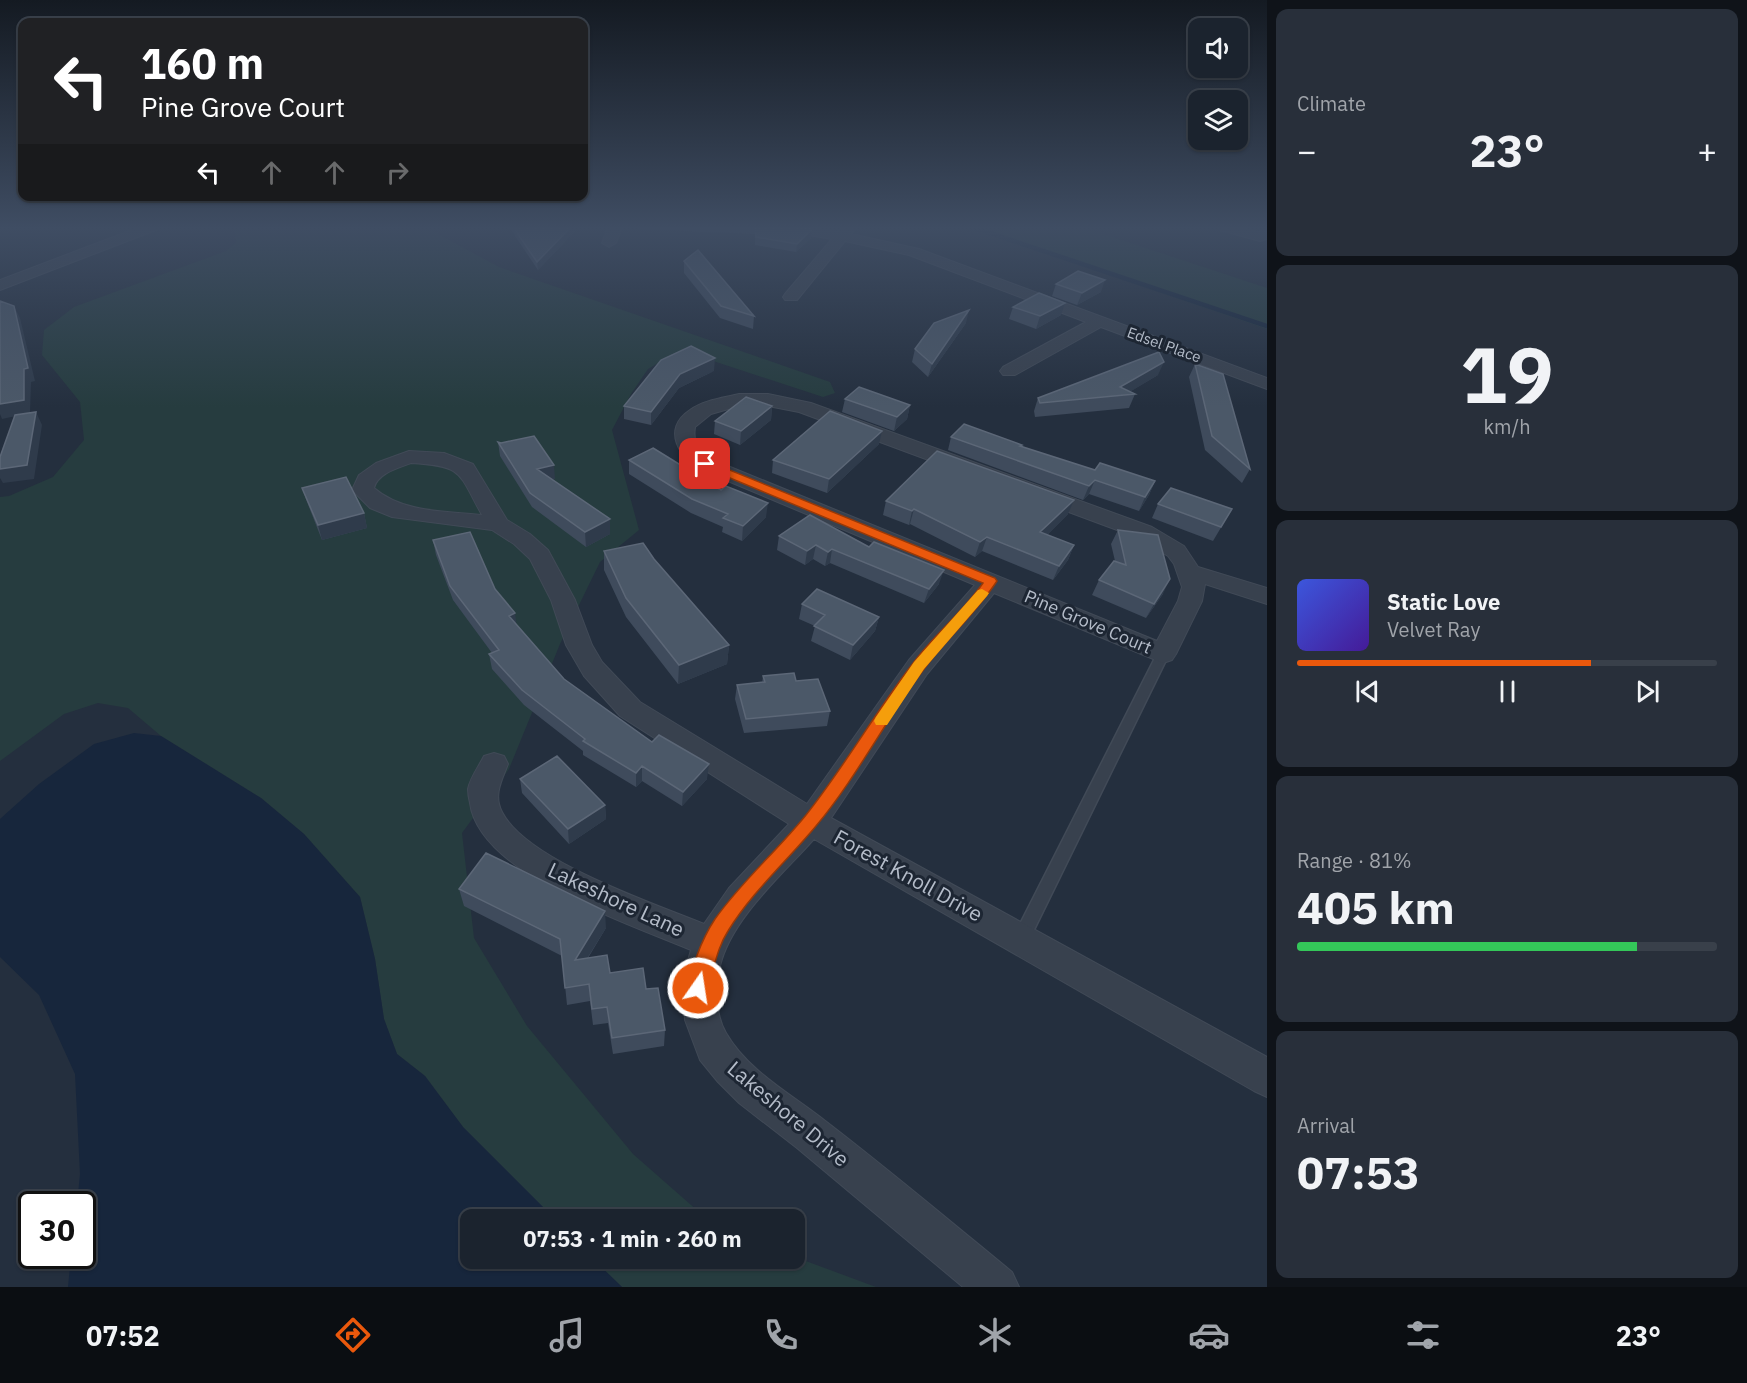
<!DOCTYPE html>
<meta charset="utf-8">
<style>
:root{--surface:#1b232e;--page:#282f3a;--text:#f1f3f6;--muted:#a0a4aa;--line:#39404a;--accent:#ea580c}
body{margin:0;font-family:"IBM Plex Sans",sans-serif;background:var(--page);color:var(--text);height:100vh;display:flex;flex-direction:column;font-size:22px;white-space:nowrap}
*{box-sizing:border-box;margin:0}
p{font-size:20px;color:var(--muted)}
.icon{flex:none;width:33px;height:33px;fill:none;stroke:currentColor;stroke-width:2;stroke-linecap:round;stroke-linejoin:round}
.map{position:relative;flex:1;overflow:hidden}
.side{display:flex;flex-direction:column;gap:9px;padding:9px;background:#0f1319;width:480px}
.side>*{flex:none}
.top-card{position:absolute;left:18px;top:18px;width:570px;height:183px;border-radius:12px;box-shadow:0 2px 4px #0004,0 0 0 2px var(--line);background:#202124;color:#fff;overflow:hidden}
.controls{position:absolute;left:1188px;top:18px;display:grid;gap:12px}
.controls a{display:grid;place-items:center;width:60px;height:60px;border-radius:12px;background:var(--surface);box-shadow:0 2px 4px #0004,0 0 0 2px var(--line);font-size:30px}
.speed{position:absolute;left:18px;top:1191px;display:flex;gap:12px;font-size:30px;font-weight:700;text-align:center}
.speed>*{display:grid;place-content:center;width:78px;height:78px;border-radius:50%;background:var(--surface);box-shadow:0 2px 4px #0004,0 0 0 2px var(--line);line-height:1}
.speed .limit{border:3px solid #111;border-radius:9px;background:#fff;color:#111}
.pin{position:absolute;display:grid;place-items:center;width:51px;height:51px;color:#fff;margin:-26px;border-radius:12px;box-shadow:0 3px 9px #0006}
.me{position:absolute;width:66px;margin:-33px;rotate:13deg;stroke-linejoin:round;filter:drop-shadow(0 0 4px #0008)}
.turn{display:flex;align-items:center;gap:21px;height:126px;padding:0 24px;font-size:27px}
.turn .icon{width:78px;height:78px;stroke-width:2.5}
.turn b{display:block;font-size:42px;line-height:51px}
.lanes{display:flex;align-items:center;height:57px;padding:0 24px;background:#0003;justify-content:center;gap:30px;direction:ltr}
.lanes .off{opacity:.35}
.big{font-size:45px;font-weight:700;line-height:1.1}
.side .card{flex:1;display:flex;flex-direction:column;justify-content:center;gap:9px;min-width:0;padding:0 21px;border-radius:12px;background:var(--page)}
.side .dial{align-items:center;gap:0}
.dial b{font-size:78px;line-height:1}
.song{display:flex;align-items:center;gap:18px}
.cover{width:72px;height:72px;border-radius:9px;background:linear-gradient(135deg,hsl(230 70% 55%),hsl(260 70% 35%))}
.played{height:6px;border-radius:3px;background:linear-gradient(90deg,var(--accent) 70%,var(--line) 70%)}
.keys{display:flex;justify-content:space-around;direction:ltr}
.heat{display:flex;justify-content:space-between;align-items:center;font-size:33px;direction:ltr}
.charge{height:9px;border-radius:4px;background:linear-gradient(90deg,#34c759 81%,var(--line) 0)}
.trip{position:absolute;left:460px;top:1209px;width:345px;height:60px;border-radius:12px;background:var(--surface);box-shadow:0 2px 4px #0004,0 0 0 2px var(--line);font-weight:700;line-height:60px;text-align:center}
.tabs{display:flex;height:96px;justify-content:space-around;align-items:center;background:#0b0e12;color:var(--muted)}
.tabs .icon{width:42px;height:42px}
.tabs .on{color:var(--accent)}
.tabs b{font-size:27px;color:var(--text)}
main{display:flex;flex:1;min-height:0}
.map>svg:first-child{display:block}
</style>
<main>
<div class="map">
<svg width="1267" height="1287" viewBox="0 0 1267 1287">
<rect width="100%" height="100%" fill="#242f3e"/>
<path fill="#263c3f" d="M234,227H425L499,267L830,382L835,393L823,397L695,355L670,356L648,369L631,394L612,430L639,530L600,562L560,644L509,769L462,833L474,938L527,1026L633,1154L707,1219H555L463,1127L425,1076L397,1054L384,1019L375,959L360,897L304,834L261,798L161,736L128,708L98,703L64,714L0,761V497L9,496L53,477L84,440L80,402L42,355L44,330L74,307L226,251L236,242Z
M969,227H1082L1264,287L1267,288V329Z
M795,1257L876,1287H622L593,1259Z"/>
<path fill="#17263c" d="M134,733L161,736L261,798L304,834L360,897L375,959L384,1019L397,1054L425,1076L463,1127L555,1219L471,1220V1258L593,1259L622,1287H68L71,1256H82V1204H77L80,1174L75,1074L39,995L0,957V819L39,784L94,744Z"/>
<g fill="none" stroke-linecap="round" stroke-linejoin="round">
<path stroke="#17263c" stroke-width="4.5" d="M972,227L1267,326"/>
<g stroke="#414a57" stroke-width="3">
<path id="service" d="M1163,650L1169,654L1027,944L1021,946L1015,944L1013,939L1015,934L1157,654Z"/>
</g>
<g stroke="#414a57" stroke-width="2">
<path id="minor" d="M140,227H158L156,230L0,290V280Z
M608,227H622L616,243L609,247L602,243Z
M778,227H807L838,232L842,227H856L851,234L919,249L1267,378V389L1101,327L1015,375H1003L1000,371L1003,367L1086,322L909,255L845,241L797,300H785L783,297L785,294L832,239L785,231Z
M1218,227H1238L1258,232L1267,229V239L1260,241L1220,230Z
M739,394H768L811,403L1152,527L1184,546L1198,567L1267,588V604L1205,584L1202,601L1176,654L1172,660L1163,663L994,593L927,674L831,818L1267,1057V1097L1254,1091L814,839C783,874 731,919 720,966C715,987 715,1014 726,1033C748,1071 791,1094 824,1120C888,1169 950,1221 1012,1272L1019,1287H963L797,1148L739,1103L718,1082L700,1060L685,1020L683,978L691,950C632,925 479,874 470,803C469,799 468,793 468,789C470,778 479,766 484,756L494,753L504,756L508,764C502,780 493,795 502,812C527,861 653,903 704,924L729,888L789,824L620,716L584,676L566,645L551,600L530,559L514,544L492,530L392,517L370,508L352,490L359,475L376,463L409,451L444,453L473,464L507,520L530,534L548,550L575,600L592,645L602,662L640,702L807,804L909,660L975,585L704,471C679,459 661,429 690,410C704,400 723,398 739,394ZM739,406H768L799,412L1136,537L1168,556L1174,564L1182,587L1178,601L1157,641L718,462C702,455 692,446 695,427L711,414ZM411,463C464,466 458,472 482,515C446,511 403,513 374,488C378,473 398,468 411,463Z"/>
</g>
<use href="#service" fill="#38414e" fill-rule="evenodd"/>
<use href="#minor" fill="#38414e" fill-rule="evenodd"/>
</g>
<path fill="#3f4b5c" d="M509,227H579L538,270Z
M638,227H795L811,238L796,252L755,245V234L638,229Z
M684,261L754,316L753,329L720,318L684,273Z
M1056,284L1101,292L1077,305L1052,296Z
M1013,307L1061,315L1036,329L1009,319Z
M966,323L928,377L912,362L915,349Z
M1195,364L1250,469L1242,483L1205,450L1189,377Z
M714,371L679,388L651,425L624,419V406Z
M1158,375L1129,392L1135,394L1129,408L1035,417L1034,411L1038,398Z
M845,399L910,405L907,419L894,431L842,412Z
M772,406L771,420L740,445L714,434L715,421Z
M951,437L1022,445L1021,447L1095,470L1155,481L1149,495L1139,511L1089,494L1083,500L948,450Z
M498,442L555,479H552L610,534L586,547L532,507L500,456Z
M879,444L827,493L772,473L773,460Z
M629,460L766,517L742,541L722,532L723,527L691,513L629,474Z
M302,488L364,513L367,528L322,540L307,502Z
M886,501L1068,514L1047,535L1074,545L1068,560L1053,580L982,551L975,557L910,524L909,525L883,515Z
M1158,504L1232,509L1213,541L1152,518Z
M810,515L939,584L924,603L830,563L825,566L813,559L805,565L777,550L779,536Z
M1118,530L1163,594L1146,618L1092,595L1099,580L1115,561L1111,544Z
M433,540L495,589L516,624L564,679L652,742L707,779L682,806L642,781L636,787L583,755V751L524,705L492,669L489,654L492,653L453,600L436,555Z
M604,551L729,645L727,664L678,684L626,617L604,570Z
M802,604L879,617L875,631L850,660L811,641L815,626L799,619Z
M763,676L796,681L830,711L827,726L744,733L735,699L737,685L762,683Z
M520,779L605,805L606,819L569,844L522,793Z
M459,889L606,928L588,958L610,973L646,989L665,1030L664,1046L613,1054L608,1023L593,1025L590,1001L567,1005L562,956L464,906Z"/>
<path fill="#2f3b4b" d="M571,227H579L538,270L537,262Z
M812,229L811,238L796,252L797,244Z
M1105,280L1101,292L1077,305L1082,293Z
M1065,303L1061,315L1036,329L1040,316Z
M14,306L20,318L35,381L31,382L30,413L2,419L0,414V404Z
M969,310L966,323L928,377L932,364Z
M715,358L714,371L679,388L651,425V412L680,374Z
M1164,362L1158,375L1123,396L1120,387Z
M910,405L907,419L894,431L897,417Z
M772,406L771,420L740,445L741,431Z
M36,412L42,425L34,479L3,483L0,478V469Z
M882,431L879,444L827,493L829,479Z
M554,465L555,479L539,483L537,469Z
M1095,480L1089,494L1083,500L1089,486Z
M1155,481L1149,495L1139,511L1145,497Z
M1074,500L1068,514L1035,547L1040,532Z
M768,503L766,517L742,541L743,526Z
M914,509L910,524L909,525L912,511Z
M364,513L367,528L322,540L318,525Z
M610,519V534L586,547L585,532Z
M987,537L982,551L975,557L980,542Z
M816,545L813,559L805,565L807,551Z
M1074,545L1068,560L1053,580L1059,566Z
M832,549L830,563L825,566L828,552Z
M944,570L939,584L924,603L929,589Z
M1170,579L1163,594L1146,618L1154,604Z
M515,613L517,628L509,616Z
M879,617L875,631L850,660L853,645Z
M729,645L727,664L678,684L679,665Z
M709,764L707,779L682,806L683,792Z
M642,766V781L636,787V773Z
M605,805L606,819L569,844L568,829Z
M605,911L606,928L576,976L575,960Z"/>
<path fill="#4b5868" stroke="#5c6777" stroke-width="1.5" d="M513,227H571L537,262Z
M755,227H795L812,229L797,244L756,237Z
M698,250L754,316L721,306L684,261Z
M1078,271L1105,280L1082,293L1056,284Z
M1039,293L1065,303L1040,316L1013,307Z
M0,301L14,306L28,368L24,369V400L0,404Z
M969,310L932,364L915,349L934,323Z
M691,346L715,358L680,374L651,412L624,406L661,360Z
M1159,352L1164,362L1120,387L1135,394L1040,403L1038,398Z
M1195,364L1223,374L1250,469L1212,436Z
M859,387L910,405L897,417L845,399Z
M746,397L772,406L741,431L715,421Z
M830,411L882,431L829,479L773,460Z
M36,412L27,465L0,469V457L15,415Z
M964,424L1022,445L1020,446L1095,470L1100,463L1155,481L1145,497L1095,480L1089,486L951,437Z
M534,436L554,465L537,469L610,519L585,532L530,493L498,442L501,443Z
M653,448L721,490L726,486L768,503L743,526L723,518L728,514L692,499L629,460Z
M937,451L1074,500L1040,532L1074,545L1059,566L987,537L980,542L914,509L912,511L886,501Z
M346,477L364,513L318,525L302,488Z
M1171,488L1232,509L1221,527L1158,504Z
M810,515L869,547L874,542L944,570L929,589L832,549L828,552L816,545L807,551L779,536Z
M1118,530L1158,535L1170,579L1154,604L1099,580L1114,561L1126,565Z
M470,532L495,589L515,613L509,616L564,679L652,742L659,735L709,764L683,792L642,766L636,773L583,741L585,739L522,690L489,654L499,650L450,586L433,540Z
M643,543L654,559L729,645L679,665L626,598L604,551Z
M817,589L879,617L853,645L814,626L825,615L802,604Z
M794,673L796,681L818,679L830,711L746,719L737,685L765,682L763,676Z
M557,756L605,805L568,829L520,779Z
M486,853L605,911L575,960L607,955L610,973L643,968L646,989L658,988L665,1030L612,1038L607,1007L592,1009L589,984L565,988L560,939L459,889Z"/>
<linearGradient id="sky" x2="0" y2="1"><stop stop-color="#141a22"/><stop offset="0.56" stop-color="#3f4d63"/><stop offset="1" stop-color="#3f4d63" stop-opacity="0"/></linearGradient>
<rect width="1267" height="407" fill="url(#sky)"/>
<path fill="#ea580c" stroke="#983908" stroke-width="1.5" d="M705,460L995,578L997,581C976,613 947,638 924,669C886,719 857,777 816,826C787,861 752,892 728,931C715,951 714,974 705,995L698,998L692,995C684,977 705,934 715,919C742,881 777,851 806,815C845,766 876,711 914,662C935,634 963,612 983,583L701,466V461Z"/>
<path fill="#f59e0b" d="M982,589L989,593L987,596L924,669L887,725H876L874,721L876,717L914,662L978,590Z"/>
<g text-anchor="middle" stroke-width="6" stroke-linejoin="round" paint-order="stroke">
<g font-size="15" fill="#b4bcc9" stroke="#1d2633">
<text transform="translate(1164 345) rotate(20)" y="5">Edsel Place</text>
</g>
<g font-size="18" fill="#b4bcc9" stroke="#1d2633">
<text transform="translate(1088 622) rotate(23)" y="6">Pine Grove Court</text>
</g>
<g font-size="21" fill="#b4bcc9" stroke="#1d2633">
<text transform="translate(908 876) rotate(29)" y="7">Forest Knoll Drive</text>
<text transform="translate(616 900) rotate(25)" y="7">Lakeshore Lane</text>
<text transform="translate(788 1114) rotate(40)" y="7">Lakeshore Drive</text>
</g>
</g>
</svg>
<div class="controls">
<a><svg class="icon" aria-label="sound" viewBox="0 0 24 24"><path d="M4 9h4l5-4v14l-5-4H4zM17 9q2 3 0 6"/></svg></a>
<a><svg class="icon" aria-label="layers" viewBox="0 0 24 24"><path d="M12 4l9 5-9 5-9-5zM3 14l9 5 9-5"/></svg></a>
</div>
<div class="speed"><div class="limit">30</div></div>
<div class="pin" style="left:705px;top:464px;background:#d93025"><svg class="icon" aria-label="arrive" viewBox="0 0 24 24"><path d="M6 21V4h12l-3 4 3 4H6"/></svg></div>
<svg class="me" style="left:698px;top:988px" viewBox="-20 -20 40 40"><circle r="17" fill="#ea580c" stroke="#fff" stroke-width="3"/><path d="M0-11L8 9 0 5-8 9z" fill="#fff"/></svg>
<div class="trip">07:53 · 1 min · 260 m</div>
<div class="top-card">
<div class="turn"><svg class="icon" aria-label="left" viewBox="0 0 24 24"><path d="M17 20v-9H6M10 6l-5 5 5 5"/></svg><div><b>160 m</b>Pine Grove Court</div></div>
<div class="lanes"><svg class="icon" aria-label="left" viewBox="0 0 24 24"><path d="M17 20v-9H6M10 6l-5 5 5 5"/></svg><svg class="icon off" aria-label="ahead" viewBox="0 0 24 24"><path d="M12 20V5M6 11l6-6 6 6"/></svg><svg class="icon off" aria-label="ahead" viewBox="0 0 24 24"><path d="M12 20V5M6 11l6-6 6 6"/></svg><svg class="icon off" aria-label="right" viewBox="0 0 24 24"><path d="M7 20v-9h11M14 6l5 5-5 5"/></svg></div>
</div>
</div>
<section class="side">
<div class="card"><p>Climate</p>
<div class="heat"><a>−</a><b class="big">23°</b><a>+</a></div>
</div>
<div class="card dial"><b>19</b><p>km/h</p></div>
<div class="card">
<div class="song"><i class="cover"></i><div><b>Static Love</b><p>Velvet Ray</p></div></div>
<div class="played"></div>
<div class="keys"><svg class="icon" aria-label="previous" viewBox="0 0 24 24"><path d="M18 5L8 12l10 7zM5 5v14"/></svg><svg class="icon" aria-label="pause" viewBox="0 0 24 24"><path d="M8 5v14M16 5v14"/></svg><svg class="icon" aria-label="next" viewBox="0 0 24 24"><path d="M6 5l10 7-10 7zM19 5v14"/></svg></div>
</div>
<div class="card"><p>Range · 81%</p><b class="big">405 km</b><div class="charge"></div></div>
<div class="card"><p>Arrival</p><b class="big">07:53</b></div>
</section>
</main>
<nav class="tabs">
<b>07:52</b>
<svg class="icon on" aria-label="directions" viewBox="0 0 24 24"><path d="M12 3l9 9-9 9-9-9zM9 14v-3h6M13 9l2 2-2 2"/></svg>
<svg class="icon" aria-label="music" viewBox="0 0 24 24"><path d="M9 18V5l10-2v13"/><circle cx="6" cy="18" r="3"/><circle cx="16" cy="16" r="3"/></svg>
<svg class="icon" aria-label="phone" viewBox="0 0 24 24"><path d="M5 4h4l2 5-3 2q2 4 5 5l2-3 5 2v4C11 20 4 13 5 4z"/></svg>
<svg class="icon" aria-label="climate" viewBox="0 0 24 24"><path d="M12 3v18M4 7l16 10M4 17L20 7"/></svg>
<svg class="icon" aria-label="car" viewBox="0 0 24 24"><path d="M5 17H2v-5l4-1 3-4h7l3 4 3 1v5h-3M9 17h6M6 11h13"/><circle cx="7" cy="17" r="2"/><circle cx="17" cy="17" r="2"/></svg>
<svg class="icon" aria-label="filters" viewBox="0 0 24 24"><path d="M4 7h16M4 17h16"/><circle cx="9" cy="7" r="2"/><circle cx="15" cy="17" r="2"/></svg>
<b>23°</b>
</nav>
